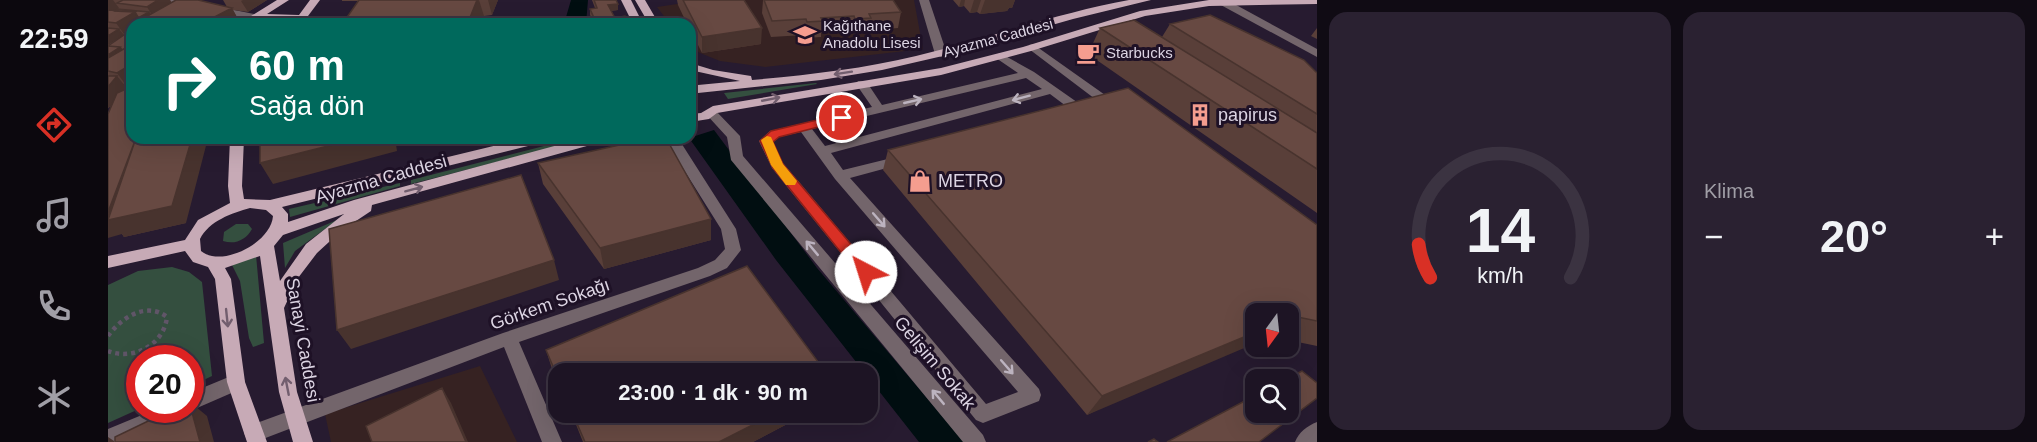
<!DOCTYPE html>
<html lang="tr">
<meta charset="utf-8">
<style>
:root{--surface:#1d1424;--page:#2a2131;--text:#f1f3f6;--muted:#a09ea6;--line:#3b3341;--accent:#d93025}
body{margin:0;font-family:Helvetica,sans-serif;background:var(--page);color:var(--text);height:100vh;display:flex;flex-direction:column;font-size:22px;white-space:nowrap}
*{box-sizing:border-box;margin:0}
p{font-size:20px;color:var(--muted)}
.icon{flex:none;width:33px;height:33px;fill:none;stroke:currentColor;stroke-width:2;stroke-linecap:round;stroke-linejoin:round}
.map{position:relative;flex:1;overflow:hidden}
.side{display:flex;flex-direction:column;gap:12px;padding:12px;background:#100b14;width:720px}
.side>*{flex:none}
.guide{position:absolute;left:18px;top:18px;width:570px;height:126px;border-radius:18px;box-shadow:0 6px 24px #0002,0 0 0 2px var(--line);background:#00695c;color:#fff;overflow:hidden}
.needle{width:39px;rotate:195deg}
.buttons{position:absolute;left:1137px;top:303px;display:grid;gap:12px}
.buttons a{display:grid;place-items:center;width:54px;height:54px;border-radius:12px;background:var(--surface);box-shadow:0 6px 24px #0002,0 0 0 2px var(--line);font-size:30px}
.speed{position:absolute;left:18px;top:345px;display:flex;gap:12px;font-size:30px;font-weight:700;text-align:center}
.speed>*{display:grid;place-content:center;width:78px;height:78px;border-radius:50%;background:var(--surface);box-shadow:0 6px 24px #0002,0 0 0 2px var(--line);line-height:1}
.speed .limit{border:9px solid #d22;background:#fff;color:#111}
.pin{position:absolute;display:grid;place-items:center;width:51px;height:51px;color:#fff;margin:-26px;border:3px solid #fff;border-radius:50%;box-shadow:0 2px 6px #0007}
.me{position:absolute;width:66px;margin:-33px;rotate:320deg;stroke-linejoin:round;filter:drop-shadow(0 0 4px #0008)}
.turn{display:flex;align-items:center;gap:21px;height:126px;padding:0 24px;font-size:27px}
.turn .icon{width:78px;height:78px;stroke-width:2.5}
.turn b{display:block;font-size:42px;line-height:51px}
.big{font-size:45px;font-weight:700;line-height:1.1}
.side .tile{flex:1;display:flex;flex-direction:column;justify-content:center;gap:9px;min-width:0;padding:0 21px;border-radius:18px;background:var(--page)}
.side .dial{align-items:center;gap:0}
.dial svg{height:156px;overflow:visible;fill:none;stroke:var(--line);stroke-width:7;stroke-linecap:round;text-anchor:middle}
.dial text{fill:var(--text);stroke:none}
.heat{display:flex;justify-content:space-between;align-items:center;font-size:33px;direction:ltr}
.side .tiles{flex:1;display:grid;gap:12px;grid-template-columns:repeat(2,1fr)}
.trip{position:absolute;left:440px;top:363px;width:330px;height:60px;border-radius:18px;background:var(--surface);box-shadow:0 6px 24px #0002,0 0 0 2px var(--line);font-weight:700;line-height:60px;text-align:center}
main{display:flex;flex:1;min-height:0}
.menu{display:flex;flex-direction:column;width:108px;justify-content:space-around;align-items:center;background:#0c080e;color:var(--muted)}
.menu .icon{width:42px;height:42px}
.menu .current{color:var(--accent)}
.menu b{font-size:27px;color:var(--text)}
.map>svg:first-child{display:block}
</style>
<main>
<nav class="menu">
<b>22:59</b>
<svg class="icon current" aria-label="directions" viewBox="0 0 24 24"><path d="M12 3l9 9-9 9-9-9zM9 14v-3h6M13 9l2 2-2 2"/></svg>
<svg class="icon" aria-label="music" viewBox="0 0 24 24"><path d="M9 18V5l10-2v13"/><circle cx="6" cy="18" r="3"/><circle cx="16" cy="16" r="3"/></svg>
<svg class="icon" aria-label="phone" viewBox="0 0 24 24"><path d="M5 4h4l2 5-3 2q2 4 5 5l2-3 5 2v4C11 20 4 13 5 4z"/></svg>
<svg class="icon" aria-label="climate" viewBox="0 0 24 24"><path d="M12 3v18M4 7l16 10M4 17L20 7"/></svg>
</nav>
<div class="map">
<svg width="1209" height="442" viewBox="0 0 1209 442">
<rect width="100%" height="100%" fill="#271b30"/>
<path fill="#362222" d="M596,0H806L815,49L657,67L612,61L592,53L582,46V24H562L549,7Z
M372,366L409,442H223L217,414Z"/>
<path fill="#344f3f" d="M708,83L709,84L620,99L616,93Z
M467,138H481L303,184V180Z
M292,183V186L182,217L181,209Z
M229,220L187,251L177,268L175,243Z
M128,224H140L144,229C138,240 127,245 115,241L116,232Z
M148,255L156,343L145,347L141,338L132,281L124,265Z
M64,267L81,272L94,282L104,376L83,386L82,358H32L31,409L0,423V285L30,271Z"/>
<path fill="#010e11" d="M463,0H480L478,24H456Z
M606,130L709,268L856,442H811L668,260L581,138Z"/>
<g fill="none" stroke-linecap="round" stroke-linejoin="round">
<path stroke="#605568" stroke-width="4.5" stroke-dasharray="4 4" stroke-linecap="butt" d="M0,336C13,318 38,301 59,317C56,345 25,361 0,351"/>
<path fill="#73656b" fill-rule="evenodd" d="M57,0H77L146,14L151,17L146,20L62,3Z
M811,0H821L839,54L837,56L833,57L827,54Z
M1111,0H1119L1209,49V57L1111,4Z
M24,32V40L0,52V44Z
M925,44L1007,102L1009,105L1007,108H999L921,49V45Z
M892,53L926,72L976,107L978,110L976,113L960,115L958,112L962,109L942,94L723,153L735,170L796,155L803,159L801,162L742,178L931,389L933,395L931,401L875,423L868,420L664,168L651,141L662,131L764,107L748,84L750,81H758L774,105L910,73L888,58L886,56ZM918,78L934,89L717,146L704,129ZM693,132L727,179L910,392L878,404L675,163L665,142L671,137Z
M603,109L607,110L632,136L635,156L875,435L878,442H855L623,160L619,137L597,113Z
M556,138H570L628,229L633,250L619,268L602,276L411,342L454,442H434L396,347L147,442L139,440L136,433L139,426L146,424L395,333L590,268L607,260L617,249L613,229Z
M128,374L135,376L137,382L135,388L89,408L82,411L79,410H82V393Z
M46,410H76L73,416L15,442H0V429Z
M1209,422V442H1187C1191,432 1199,426 1209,422Z"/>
<path fill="#c7aab6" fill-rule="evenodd" d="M169,0H181L159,14L191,15L202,0H212L194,24H184L186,21L149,20L143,24H130Z
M513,0H523L535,24H525Z
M527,0H537L551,24H541Z
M1021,0H1043L965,19L839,55L774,70L713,80L590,93L584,89L590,85L632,81L582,70V63L605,70L643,76L644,80C699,75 754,69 808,56C879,39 949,13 1021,0Z
M1101,0H1209V4L1101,6L1037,16L923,51L833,75L609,113L601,119L582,122V114L593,113L605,106L833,68L915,47L1032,11Z
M122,138H136L134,186L136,199L162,200L419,138H443L436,142L174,207L180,214V222L246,200L476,138H499L497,141L264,205L263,211L233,231L209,253L190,278L176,308L189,392L205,442H185L171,392L152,256L117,268L123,279L137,382L159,442H139L119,382L107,279L100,267L85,262L77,251L0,268V256L77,240L90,220L122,203L120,186ZM142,208L158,210L165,216C163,243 114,268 93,251L92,239C101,221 124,213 142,208ZM236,214L198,244L172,281L166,246L175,235Z"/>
</g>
<path fill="#593f39" d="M0,0H62L63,2L119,7L115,0H159L140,12L125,10L130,19L121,24H24V30L0,45Z
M234,0H390L384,15L376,16L372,24H236L250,1H234Z
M484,0H508L510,10L503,11L507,18L519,20L523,24H487L482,15V9L487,8Z
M569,0H636L653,44L594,53L582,29V24H579L570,5Z
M655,0H785L793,12L790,28L761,30L760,33L745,34L743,31L713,33V37L697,38L696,35L663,37L654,13Z
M845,0H907L904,8H901L899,11L872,14L869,12L862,13L856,6L851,7Z
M1062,24L1209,73V213L980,54L992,28L1054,37Z
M1209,28V39L1203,36Z
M24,37V81L18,85L15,84L18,87L16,90L78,223L16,237L14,234L4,106L0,108V45Z
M780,150L1209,225V346L1180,340V314L979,415L775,170Z
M430,163L603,219V240L496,269L435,184Z
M438,350L450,374V383L444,369Z
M463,412H702L645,442H475Z"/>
<path fill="#48332e" d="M0,0H5L11,8L0,15Z
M50,0H62L66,6L46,18L39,7Z
M135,0H159L140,12L133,1Z
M369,0H371L376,16L372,24H362L361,20Z
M380,0H390L384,15Z
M853,0H857L856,6L851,7Z
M866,0H873L869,12L862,13Z
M877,0H907L904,8H901L899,11L872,14Z
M510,4V10L501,11L500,5Z
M124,8L130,19L121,24H93Z
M27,12L35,23L24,24V25H23L24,30L16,34L8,23Z
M41,12L45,18L36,23L32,17Z
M498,18L499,24H488L487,20Z
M654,28L653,44L594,53V37Z
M11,29L16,35L0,45V36Z
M12,47L20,59L0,71V55Z
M24,64V81L18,85L9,73Z
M9,76L18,87L4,105L0,108V87Z
M28,138H100L78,223L16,237L14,234L0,238V212Z
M252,138H287L289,151L165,184L152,163Z
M603,219V240L496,269L492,248Z
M446,260L451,280L243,349L229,330Z
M1148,332V343L979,415L994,396Z
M334,388L343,403L360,442H358Z
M82,402L99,416L106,442H92L82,405Z
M670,412H702L645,442H611Z
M0,437L6,441V442H0Z"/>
<path fill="#674942" stroke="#48332e" stroke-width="1.5" d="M15,0H50L39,7L9,3Z
M68,0H90L124,8L93,24H25Z
M251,0H369L361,20L235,23Z
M486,0H508L510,4L500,5L507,18L517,16L519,20L501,24L498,18L487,20L482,9L489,8Z
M575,0H636L654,28L594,37Z
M656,0H785L793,12L761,14L763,18L747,19L746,16L713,18L715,21L699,22L698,19L664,21Z
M9,9L41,12L32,17H30L27,12L7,11Z
M0,10L27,12L8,23L0,22Z
M1102,15L1196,60L1209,73V114L1062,24Z
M520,20L523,24H500Z
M1026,20L1209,133V169L992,28Z
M0,28L11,29L0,36Z
M16,35L24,37V45L22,46L24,48L19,47L14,50L12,47L0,46Z
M0,46L12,47L0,55Z
M19,47L24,48V64L9,73L0,71V58Z
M0,76H9L0,87Z
M24,88V138H28L0,212V114L9,93L18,89Z
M1020,88L1209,225V321L1185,316L1180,318V314H1148V332L994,396L780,150Z
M28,138H84L64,206L0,220Z
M152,138H252L152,163Z
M543,138H558L603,219L492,248L430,163Z
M413,175L446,260L229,330L221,229Z
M639,266L719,374H450V378L438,350Z
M1194,371L1209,383V398L1151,442H1059L1148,395V412H1180V380H1177Z
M334,388L358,442H264L258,426Z
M82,405L92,442H7V437L63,410H82Z
M464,412H670L611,442H477Z
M1046,439L1050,442H1040Z"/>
<defs><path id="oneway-shaft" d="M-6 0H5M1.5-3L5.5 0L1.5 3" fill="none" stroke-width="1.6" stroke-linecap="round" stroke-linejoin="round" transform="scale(1.5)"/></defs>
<g stroke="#725e6e">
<use href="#oneway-shaft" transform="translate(735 73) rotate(171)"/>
<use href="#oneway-shaft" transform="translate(663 99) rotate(-11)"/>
<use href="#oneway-shaft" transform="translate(306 189) rotate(-15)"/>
<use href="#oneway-shaft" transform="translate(119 318) rotate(84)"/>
<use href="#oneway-shaft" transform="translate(179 386) rotate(-101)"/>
</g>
<g stroke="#bcb3bf">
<use href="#oneway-shaft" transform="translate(913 98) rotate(165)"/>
<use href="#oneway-shaft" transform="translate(805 101) rotate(-13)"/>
<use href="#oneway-shaft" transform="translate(771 220) rotate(49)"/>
<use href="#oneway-shaft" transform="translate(704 248) rotate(-130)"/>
<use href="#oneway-shaft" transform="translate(899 367) rotate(49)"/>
<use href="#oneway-shaft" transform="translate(830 397) rotate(-130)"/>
</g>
<path fill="#d93025" stroke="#8d1f18" stroke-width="1.5" d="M734,114L739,118L738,120L671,137L665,142L675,164L763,268L765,272L763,276H752L665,168L652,141L663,131Z"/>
<path fill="#f59e0b" d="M659,136L663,137L675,164L689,181L687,185H678L663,165L653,140Z"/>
<defs>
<g id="school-bare" transform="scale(1.8)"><path d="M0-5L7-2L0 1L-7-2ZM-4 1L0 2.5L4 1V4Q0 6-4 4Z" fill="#f59d8f" stroke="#1e1126" stroke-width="2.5" paint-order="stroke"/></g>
<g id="cafe-bare" transform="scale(1.8)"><path d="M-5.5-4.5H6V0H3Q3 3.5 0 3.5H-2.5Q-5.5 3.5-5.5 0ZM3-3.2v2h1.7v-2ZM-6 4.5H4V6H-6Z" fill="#f59d8f" stroke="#1e1126" stroke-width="2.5" paint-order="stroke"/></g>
<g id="building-bare" transform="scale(1.8)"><path d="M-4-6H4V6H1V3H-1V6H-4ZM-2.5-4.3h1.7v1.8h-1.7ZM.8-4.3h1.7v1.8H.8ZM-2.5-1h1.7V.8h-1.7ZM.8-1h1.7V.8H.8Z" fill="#f59d8f" stroke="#1e1126" stroke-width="2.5" paint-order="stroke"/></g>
<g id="shop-bare" transform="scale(1.8)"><path d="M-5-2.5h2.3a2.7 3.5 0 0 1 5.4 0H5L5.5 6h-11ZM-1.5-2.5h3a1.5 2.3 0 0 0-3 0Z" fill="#f59d8f" stroke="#1e1126" stroke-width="2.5" paint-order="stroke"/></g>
</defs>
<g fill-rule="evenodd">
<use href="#school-bare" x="697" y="35"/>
<use href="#cafe-bare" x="980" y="53"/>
<use href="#building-bare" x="1092" y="115"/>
<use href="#shop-bare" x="812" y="181"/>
</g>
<g text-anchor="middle" stroke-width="6" stroke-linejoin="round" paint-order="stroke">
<g font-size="15" fill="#dcd4e3" stroke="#1e1126" text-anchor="start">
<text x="715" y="31">Kağıthane<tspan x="715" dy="17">Anadolu Lisesi</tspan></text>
<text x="998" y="58">Starbucks</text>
</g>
<g font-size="15" fill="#dcd4e3" stroke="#1e1126">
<text transform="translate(890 38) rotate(-15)" y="5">Ayazma Caddesi</text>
</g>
<g font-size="18" fill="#dcd4e3" stroke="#1e1126" text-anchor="start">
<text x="1110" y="121">papirus</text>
<text x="830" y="187">METRO</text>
</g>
<g font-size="18" fill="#dcd4e3" stroke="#1e1126">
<text transform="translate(273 179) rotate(-16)" y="6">Ayazma Caddesi</text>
<text transform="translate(442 304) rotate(-19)" y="6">Görkem Sokağı</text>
<text transform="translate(195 340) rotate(80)" y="6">Sanayi Caddesi</text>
<text transform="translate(827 363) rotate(50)" y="6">Gelişim Sokak</text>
</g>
</g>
</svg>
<div class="buttons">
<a><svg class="needle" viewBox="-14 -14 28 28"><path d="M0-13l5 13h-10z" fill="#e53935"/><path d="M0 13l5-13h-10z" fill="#a09ea6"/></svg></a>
<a><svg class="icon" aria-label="search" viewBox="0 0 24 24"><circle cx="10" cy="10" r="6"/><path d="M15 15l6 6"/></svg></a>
</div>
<div class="speed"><div class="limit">20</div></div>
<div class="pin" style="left:734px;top:118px;background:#d93025"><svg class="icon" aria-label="arrive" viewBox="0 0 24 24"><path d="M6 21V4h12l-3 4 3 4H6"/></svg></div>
<svg class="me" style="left:758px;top:272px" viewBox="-20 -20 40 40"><circle r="19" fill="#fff"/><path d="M0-13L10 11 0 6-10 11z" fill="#d93025"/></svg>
<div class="trip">23:00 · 1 dk · 90 m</div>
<div class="guide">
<div class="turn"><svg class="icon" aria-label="right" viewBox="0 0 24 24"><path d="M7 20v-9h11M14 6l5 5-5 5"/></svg><div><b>60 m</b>Sağa dön</div></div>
</div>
</div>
<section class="side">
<div class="tiles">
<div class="tile dial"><svg viewBox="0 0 100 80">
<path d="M14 69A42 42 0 1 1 86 69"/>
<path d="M14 69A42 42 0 0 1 8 52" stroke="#d93025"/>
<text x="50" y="56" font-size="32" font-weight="700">14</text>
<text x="50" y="72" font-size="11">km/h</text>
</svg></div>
<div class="tile"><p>Klima</p>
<div class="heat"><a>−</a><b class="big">20°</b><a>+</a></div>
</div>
</div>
</section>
</main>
